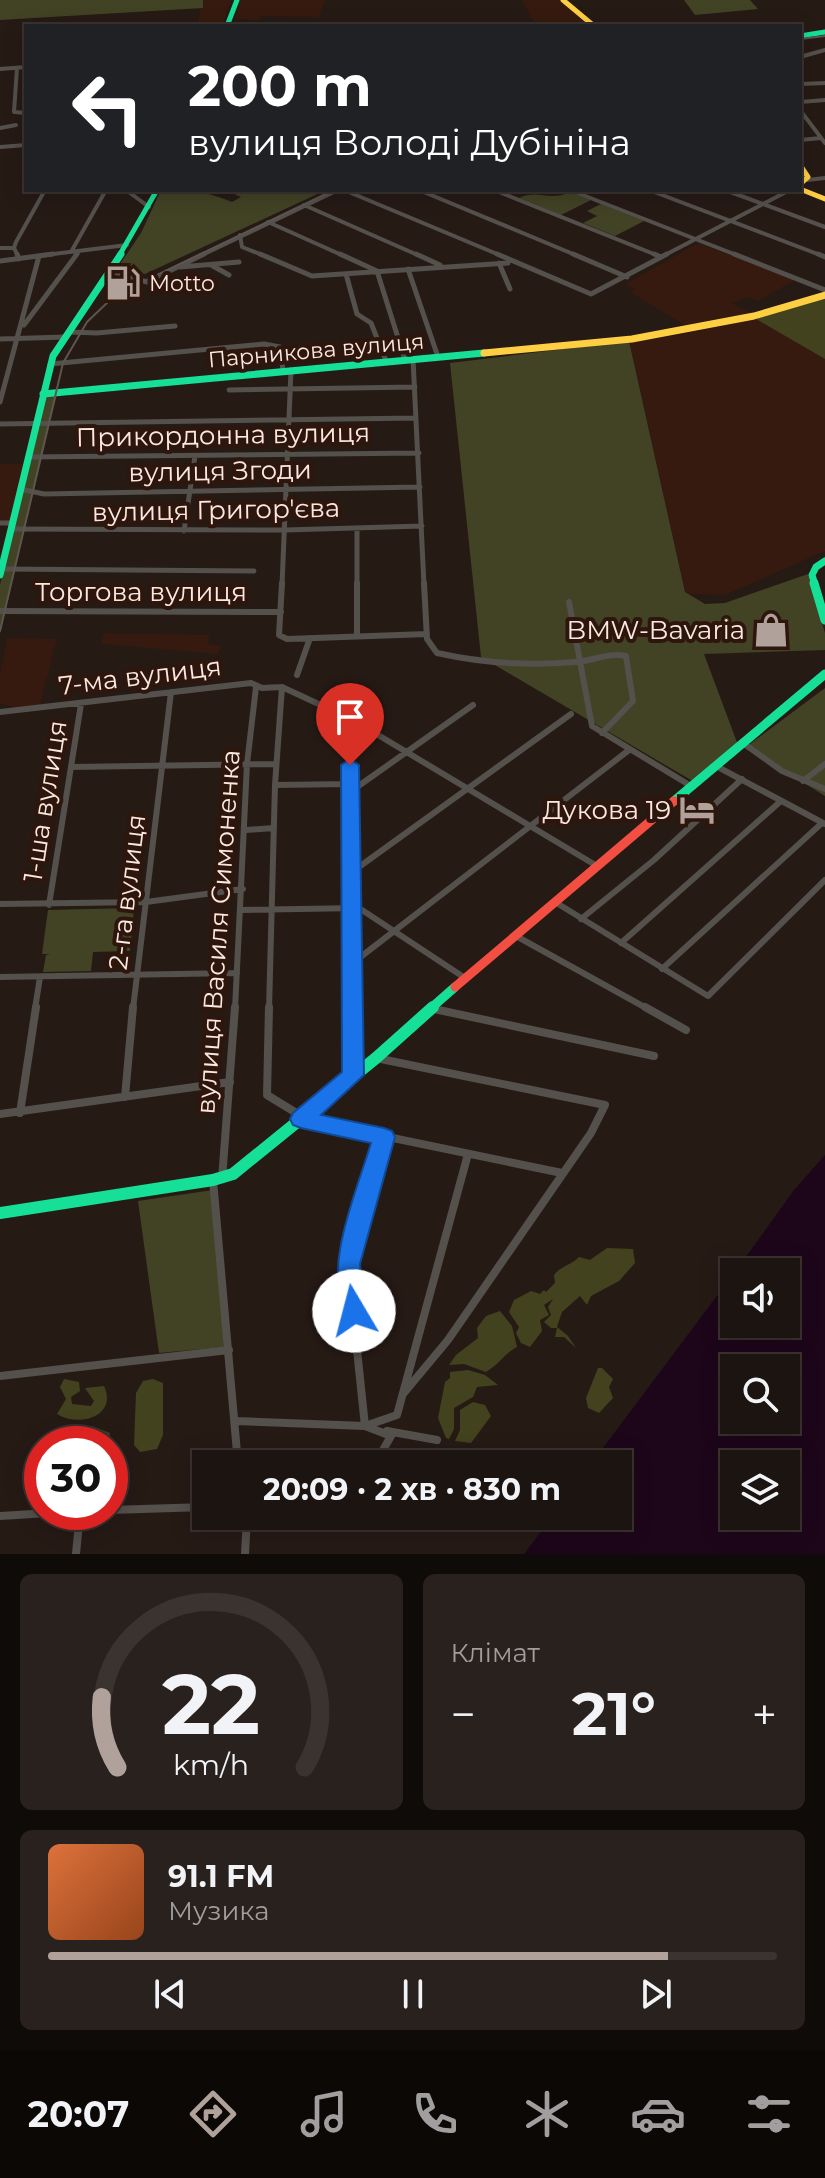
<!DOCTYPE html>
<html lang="uk">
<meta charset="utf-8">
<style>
:root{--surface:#1c1410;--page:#29211e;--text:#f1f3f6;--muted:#a09e9f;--line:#3a3330;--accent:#b0a19a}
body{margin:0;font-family:Montserrat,sans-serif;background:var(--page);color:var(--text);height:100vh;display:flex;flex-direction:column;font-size:30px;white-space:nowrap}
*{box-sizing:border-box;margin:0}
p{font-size:26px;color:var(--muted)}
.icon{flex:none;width:44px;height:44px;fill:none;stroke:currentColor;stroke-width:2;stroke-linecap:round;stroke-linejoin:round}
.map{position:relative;height:1554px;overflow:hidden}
.side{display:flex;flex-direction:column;gap:20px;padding:20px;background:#0f0b09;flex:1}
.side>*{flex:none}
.top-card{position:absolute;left:24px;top:24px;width:778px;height:168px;border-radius:0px;box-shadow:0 4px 20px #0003,0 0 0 2px var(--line);background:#202124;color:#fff;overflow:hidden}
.tools{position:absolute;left:720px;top:1258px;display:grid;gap:16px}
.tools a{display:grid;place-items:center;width:80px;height:80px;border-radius:0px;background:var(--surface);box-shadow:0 4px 20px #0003,0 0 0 2px var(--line);font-size:40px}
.speed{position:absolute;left:24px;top:1426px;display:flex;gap:16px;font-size:40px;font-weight:700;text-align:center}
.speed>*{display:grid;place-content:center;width:104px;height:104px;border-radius:50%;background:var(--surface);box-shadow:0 4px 20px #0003,0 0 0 2px var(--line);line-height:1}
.speed .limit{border:12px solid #d22;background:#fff;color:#111}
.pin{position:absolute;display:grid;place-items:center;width:68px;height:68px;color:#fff;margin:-82px -34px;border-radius:50% 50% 50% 0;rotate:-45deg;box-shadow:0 0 8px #0007}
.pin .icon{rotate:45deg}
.me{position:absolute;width:88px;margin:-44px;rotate:352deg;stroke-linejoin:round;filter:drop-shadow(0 0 6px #0008)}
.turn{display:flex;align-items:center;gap:28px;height:168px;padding:0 32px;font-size:36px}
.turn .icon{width:104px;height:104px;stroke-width:2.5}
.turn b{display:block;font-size:56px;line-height:68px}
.big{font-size:60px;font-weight:700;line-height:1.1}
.side .widget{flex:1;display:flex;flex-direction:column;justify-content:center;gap:12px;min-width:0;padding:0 28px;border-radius:12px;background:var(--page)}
.side .dial{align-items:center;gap:0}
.dial svg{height:208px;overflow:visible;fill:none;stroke:var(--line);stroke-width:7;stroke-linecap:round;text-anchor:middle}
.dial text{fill:var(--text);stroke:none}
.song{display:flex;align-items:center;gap:24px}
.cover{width:96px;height:96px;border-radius:12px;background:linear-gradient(135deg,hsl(20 70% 55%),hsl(20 70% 35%))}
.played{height:8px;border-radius:4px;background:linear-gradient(90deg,var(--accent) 85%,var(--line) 85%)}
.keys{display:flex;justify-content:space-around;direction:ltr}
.heat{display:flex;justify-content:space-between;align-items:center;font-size:44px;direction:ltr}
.side .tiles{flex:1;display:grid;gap:20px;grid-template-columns:1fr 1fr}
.widget:last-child{grid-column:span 2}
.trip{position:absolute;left:192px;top:1450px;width:440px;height:80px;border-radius:0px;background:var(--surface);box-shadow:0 4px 20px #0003,0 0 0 2px var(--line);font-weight:700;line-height:80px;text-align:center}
.menu{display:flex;height:128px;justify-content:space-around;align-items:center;background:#0b0806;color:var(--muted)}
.menu .icon{width:56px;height:56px}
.menu .on{color:var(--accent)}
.menu b{font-size:36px;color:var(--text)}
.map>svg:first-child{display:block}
</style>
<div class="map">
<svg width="825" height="1554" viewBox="0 0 825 1554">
<rect width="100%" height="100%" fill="#261a15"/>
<path fill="#361a0f" d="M203,0H231L222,26H197Z
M240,0H325L319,17L261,16L259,20L235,19Z
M522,0H560L589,26H536Z
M698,243L795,280L758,301L748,297L731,303L753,314L691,329L630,292L636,288L624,285Z
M756,319L825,359V551L725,595L689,594L685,592L629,341L662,338Z
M0,464H24L10,522H0Z
M104,633L210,635L208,644L222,646L217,654L101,644Z
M7,638L57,639L40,705L16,708L0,703V674Z"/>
<path fill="#424225" d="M0,0H203V8L0,20Z
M684,0H750L758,9L695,15Z
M161,190C189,190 205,191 232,202L241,197L225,190H326L145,274L116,270L141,233Z
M570,192L591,200L561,215L519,198C538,189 549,202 570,192Z
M601,204L644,221L615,236L583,223L597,216L587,211Z
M629,341L685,592L705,604L725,603L808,574L825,633V650L704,654L738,745L696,783L481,657L450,363Z
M57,394L0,634V585L44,395Z
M825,688V796L746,747Z
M134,908L130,951L93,952L91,971L43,972L46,955L50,954H42L48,910Z
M213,1190L224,1347L159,1353L138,1201Z"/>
<path fill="#42421e" d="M825,297V359L756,319Z
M607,1248L633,1249L635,1263L619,1281L591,1296L587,1305L580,1296L562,1312L557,1327L568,1336L576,1348L564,1337H555L557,1328H551L544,1322L551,1315L548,1307L553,1299L544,1305L549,1315L540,1320L542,1331L530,1347L521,1343L516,1333L519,1327L509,1312L514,1300L531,1291L540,1294L544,1290L546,1292L555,1283L554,1275C561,1266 571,1265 579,1257L590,1260Z
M500,1311L512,1326L517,1347C504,1354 501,1363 486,1372L464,1364L449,1365L456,1355L478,1338L477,1328L486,1316Z
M598,1368H602L613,1379L609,1387L613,1398L599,1413L588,1408L586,1398Z
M468,1370L485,1375L498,1385L477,1387L473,1397L454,1408V1429L449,1439L446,1438L438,1418L445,1382L450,1378V1372Z
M64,1379L79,1382L80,1391L71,1397L72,1404L91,1406L94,1401L85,1388L104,1386C118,1416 79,1428 57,1414L66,1399L60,1387Z
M153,1379L163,1383V1435L157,1449L140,1452L134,1445L136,1393L143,1381Z
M473,1402L485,1405L491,1416L471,1443L455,1441L460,1430V1410Z
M92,1426L110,1433L108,1444H56L54,1440L64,1433Z"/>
<path fill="#1e061a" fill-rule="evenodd" d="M825,1155V1554H524L553,1516H618V1464H591L734,1273V1324H786V1272H735L794,1190ZM734,1368H786V1420H734ZM734,1464H786V1516H734Z"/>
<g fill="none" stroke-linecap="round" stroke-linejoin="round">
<path stroke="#54504c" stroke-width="4" d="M800,57L825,50
M17,68L14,112L26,113
M0,69L26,67
M800,84L825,83
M800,102L825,100
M800,110L825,143
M0,128L16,125
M800,140L821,138
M0,147L26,145
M807,180L825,178
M126,190L149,207
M344,190L502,256
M419,190L578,256
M494,190L659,256
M570,190L739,256
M649,190L823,256
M725,190L825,227
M304,205L420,256
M268,222L344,256
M240,235L242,247L265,256
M0,248H14
M71,252L106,190
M18,256L14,248L16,242L45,190
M37,256L127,245
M75,256L79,251
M200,256L338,190
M663,256L790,190"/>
<path stroke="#54504c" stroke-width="5" d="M17,254L19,259
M260,254L312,276L508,263
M340,254L377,271L405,360
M416,254L440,265
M497,254L591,294L667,254
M573,254L627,277
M654,254L661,257
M734,254L825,290
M818,254L825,257
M0,261L53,254
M499,263L510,289
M211,265L229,275
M180,267L239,262
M408,269L438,357
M110,271L147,282L204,254
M346,274L357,314L371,323L386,361
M24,325L77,254
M69,332L97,333L175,326
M0,339L65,337
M413,359L424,585
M50,364L264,344L280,347L283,371
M229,390L415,387
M0,402L39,256
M0,424L416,418
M28,457L419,453
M20,489L44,494L420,487
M0,523H13
M357,528V585
M11,529L286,530L422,526
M184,531L195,456
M2,569L254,571
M282,585L291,370"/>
<path stroke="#54504c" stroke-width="6" d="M282,583L279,635L287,639L427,634
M357,583V636
M424,583L427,639L437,653C482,663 530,666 576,662C593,661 609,652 626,656L633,701L602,733
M569,602L592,726L691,786
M0,611L281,612
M297,675L310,638
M282,687L353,720L597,866
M0,712L251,683L262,688L282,687
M743,743L782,771L825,789
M350,765L352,1009
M716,766L825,824
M71,767L276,764
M803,781L825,764
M275,785L350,784
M350,792L473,705
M246,830L274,828
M352,872L571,714
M555,902L708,996L825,880
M0,904L146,902L243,889
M49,905L81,704
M242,910L359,908L465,978
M581,919L654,860L742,779
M516,936L648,1009
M621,943L781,801
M354,962L629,750
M662,969L822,823
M0,977L237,973
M35,1009L40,977
M133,1009L171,692
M235,1009L247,764L256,687
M269,1009L275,785L282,687"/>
<path stroke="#54504c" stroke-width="8" d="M269,1007L267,1095L303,1117
M352,1007L353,1075
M645,1007L686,1030
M434,1009L654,1056
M376,1058L605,1105L591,1133L448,1340L403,1394
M125,1097L133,1007
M20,1113L36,1007
M0,1114L230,1082
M301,1119L562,1173
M222,1179L235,1007
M213,1180L238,1464
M0,1376L229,1350
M235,1421L365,1426L397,1415L468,1154
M387,1431L437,1440
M375,1464L391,1436L365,1426L348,1264L384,1137
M110,1510L206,1507
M0,1516L65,1512
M322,1516L335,1521L345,1516
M76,1554L80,1512
M245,1554L247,1516"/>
<path stroke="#16e098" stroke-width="5" d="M227,26L237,0
M800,36L825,32
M119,256L157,190"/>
<path stroke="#16e098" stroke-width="7" d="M43,394L484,353
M0,575L53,356L121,254
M815,585L812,575L816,567L825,561"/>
<path stroke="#16e098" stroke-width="9" d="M814,583L825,620
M674,801L825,674
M430,1009L455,987"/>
<path stroke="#16e098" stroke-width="12" d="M0,1213L213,1180L233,1174L376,1058L433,1007"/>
<path stroke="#ffcf43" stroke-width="5" d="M563,0L594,26
M800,165L808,177L800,184
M800,189L825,199"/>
<path stroke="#ffcf43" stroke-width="7" d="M484,353L632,339L754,316L825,295"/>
<path stroke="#f24e42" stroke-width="9" d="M455,987L674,801"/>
<path stroke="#5c5550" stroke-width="2" d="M800,39L825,36
M0,631L63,363L87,322L108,302L132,287L334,190"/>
</g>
<path fill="#1a73e8" stroke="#114b97" stroke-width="2" d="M350,759L359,765L364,1075L321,1115L384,1128L392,1131L395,1137L360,1264L366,1311L363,1318L354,1321L346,1318C322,1267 356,1194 371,1143L301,1128L293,1125L290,1119L293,1113L342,1072L341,765Z"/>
<defs>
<g id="fuel-bare" transform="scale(2.76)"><path d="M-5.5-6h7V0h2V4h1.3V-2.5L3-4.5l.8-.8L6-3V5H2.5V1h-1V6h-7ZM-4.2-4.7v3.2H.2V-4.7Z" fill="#b0a19a" stroke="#2e160d" stroke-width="2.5" paint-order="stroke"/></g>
<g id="shop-bare" transform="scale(2.76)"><path d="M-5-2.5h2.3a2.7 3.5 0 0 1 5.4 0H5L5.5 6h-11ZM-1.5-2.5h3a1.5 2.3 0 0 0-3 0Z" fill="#b0a19a" stroke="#2e160d" stroke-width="2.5" paint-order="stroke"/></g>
<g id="hotel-bare" transform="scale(2.76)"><path d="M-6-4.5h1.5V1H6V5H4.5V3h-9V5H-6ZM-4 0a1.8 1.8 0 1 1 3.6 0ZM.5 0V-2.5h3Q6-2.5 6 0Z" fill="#b0a19a" stroke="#2e160d" stroke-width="2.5" paint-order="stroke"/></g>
</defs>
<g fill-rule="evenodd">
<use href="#fuel-bare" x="123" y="283"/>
<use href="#shop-bare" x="771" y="630"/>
<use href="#hotel-bare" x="697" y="810"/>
</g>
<g text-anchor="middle" stroke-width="8" stroke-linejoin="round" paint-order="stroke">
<g font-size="22" fill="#fae9e2" stroke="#2e160d" text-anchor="start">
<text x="149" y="291">Motto</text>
</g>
<g font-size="22" fill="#fae9e2" stroke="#2e160d">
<text transform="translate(316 350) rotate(-5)" y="8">Парникова вулиця</text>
</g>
<g font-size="26" fill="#fae9e2" stroke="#2e160d">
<text transform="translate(223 435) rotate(-1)" y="9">Прикордонна вулиця</text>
<text transform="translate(220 471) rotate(-1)" y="9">вулиця Згоди</text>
<text transform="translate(216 510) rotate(-1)" y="9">вулиця Григор'єва</text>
<text x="141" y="601">Торгова вулиця</text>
<text transform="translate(140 676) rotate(-7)" y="9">7-ма вулиця</text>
<text transform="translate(45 801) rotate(-81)" y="9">1-ша вулиця</text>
<text transform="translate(127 892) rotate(-83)" y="9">2-га вулиця</text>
<text transform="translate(218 932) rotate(-86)" y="9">вулиця Василя Симоненка</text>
</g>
<g font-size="26" fill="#fae9e2" stroke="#2e160d" text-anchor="end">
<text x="745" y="639">BMW-Bavaria</text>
<text x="671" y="819">Дукова 19</text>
</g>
</g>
</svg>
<div class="tools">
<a><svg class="icon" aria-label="sound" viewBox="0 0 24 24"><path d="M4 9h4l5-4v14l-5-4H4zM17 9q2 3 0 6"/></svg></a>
<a><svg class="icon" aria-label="search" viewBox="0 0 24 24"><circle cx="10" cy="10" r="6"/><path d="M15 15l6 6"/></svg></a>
<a><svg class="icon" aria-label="layers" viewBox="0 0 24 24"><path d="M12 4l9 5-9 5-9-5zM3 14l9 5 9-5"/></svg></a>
</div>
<div class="speed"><div class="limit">30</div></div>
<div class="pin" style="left:350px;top:765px;background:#d93025"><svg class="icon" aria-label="arrive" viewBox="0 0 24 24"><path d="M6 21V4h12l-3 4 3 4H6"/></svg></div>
<svg class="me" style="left:354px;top:1311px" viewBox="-20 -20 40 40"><circle r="19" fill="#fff"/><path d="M0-13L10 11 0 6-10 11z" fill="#1a73e8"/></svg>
<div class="trip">20:09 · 2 хв · 830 m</div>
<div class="top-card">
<div class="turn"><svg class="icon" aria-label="left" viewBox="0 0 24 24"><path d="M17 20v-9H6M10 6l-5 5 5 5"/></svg><div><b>200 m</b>вулиця Володі Дубініна</div></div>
</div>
</div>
<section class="side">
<div class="tiles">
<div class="widget dial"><svg viewBox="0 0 100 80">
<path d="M14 69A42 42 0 1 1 86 69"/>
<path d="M14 69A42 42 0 0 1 8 42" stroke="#b0a19a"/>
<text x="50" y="56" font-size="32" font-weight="700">22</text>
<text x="50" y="72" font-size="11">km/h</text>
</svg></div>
<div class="widget"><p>Клімат</p>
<div class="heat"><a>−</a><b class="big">21°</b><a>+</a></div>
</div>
<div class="widget">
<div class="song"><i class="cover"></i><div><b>91.1 FM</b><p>Музика</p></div></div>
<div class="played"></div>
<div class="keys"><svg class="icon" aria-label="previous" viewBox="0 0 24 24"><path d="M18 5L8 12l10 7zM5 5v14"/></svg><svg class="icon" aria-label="pause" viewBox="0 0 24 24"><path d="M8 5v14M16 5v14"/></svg><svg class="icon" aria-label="next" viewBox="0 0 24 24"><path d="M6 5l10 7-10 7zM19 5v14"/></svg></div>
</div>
</div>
</section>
<nav class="menu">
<b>20:07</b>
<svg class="icon on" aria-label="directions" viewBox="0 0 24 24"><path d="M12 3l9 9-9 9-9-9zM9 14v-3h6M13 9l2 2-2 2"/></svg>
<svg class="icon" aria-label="music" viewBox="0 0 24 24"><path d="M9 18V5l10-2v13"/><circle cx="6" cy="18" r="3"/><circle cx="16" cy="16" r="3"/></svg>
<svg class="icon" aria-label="phone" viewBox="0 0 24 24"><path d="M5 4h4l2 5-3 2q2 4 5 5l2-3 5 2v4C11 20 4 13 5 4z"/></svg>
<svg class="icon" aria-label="climate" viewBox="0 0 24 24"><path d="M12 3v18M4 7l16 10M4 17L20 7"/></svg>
<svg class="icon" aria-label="car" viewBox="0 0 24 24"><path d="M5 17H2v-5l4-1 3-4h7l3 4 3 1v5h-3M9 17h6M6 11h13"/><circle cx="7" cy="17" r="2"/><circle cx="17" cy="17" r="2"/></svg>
<svg class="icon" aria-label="filters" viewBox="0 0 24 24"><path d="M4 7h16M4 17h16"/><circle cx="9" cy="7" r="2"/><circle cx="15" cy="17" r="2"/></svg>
</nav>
